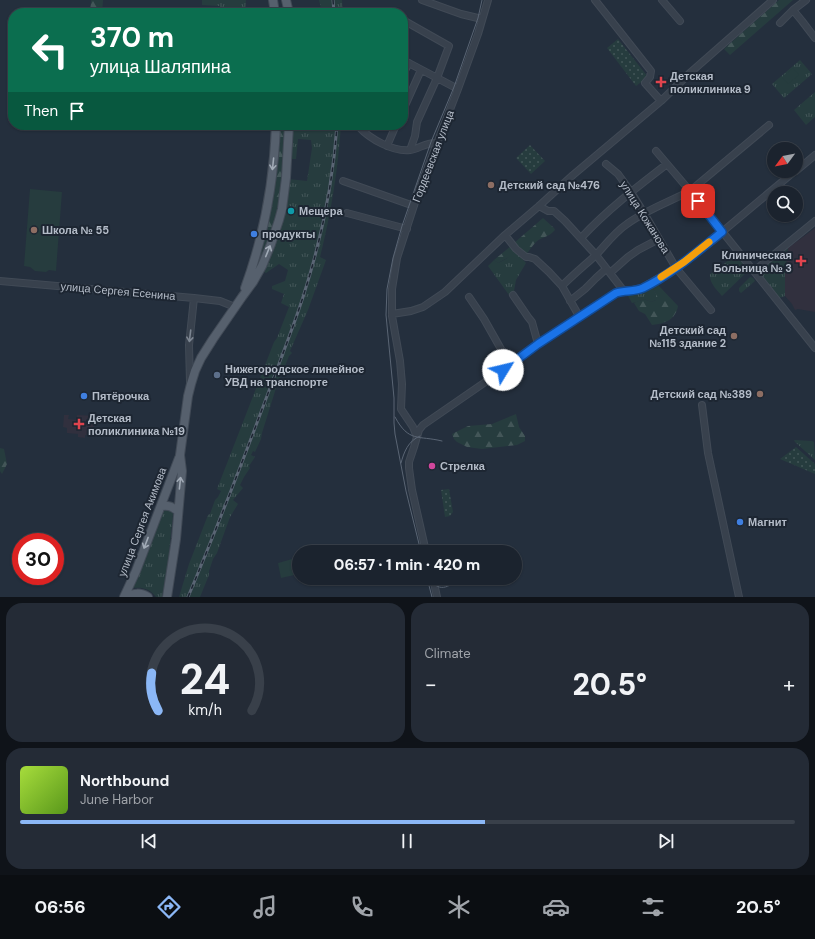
<!DOCTYPE html>
<meta charset="utf-8">
<style>
:root{--surface:#1b232e;--page:#242b36;--text:#f1f3f6;--muted:#a0a4aa;--line:#39404a;--accent:#8bb7f6}
body{margin:0;font-family:"DM Sans",sans-serif;background:var(--page);color:var(--text);height:100vh;display:flex;flex-direction:column;font-size:15px;white-space:nowrap}
*{box-sizing:border-box;margin:0}
p{font-size:13px;color:var(--muted)}
.icon{flex:none;width:22px;height:22px;fill:none;stroke:currentColor;stroke-width:2;stroke-linecap:round;stroke-linejoin:round}
.map{position:relative;height:597px;overflow:hidden}
.side{display:flex;flex-direction:column;gap:6px;padding:6px;background:#0f1319;flex:1}
.side>*{flex:none}
.guide{position:absolute;left:8px;top:8px;width:400px;height:122px;border-radius:16px;box-shadow:0 1px 3px #0004,0 0 0 1px var(--line);background:#0b6e4f;color:#fff;overflow:hidden}
.needle{width:26px;rotate:238deg}
.buttons{position:absolute;left:767px;top:142px;display:grid;gap:8px}
.buttons a{display:grid;place-items:center;width:36px;height:36px;border-radius:50%;background:var(--surface);box-shadow:0 1px 3px #0004,0 0 0 1px var(--line);font-size:20px}
.speed{position:absolute;left:12px;top:533px;display:flex;gap:8px;font-size:20px;font-weight:700;text-align:center}
.speed>*{display:grid;place-content:center;width:52px;height:52px;border-radius:50%;background:var(--surface);box-shadow:0 1px 3px #0004,0 0 0 1px var(--line);line-height:1}
.speed .limit{border:6px solid #d22;background:#fff;color:#111}
.pin{position:absolute;display:grid;place-items:center;width:34px;height:34px;color:#fff;margin:-17px;border-radius:8px;box-shadow:0 2px 6px #0006}
.me{position:absolute;width:44px;margin:-22px;rotate:54deg;stroke-linejoin:round;filter:drop-shadow(0 0 3px #0008)}
.turn{display:flex;align-items:center;gap:14px;height:84px;padding:0 16px;font-size:18px}
.turn .icon{width:52px;height:52px;stroke-width:2.5}
.turn b{display:block;font-size:28px;line-height:34px}
.then{display:flex;align-items:center;height:38px;padding:0 16px;background:#0003;gap:8px;font-size:15px}
.big{font-size:30px;font-weight:800;line-height:1.1}
.side .card{flex:1;display:flex;flex-direction:column;justify-content:center;gap:6px;min-width:0;padding:0 14px;border-radius:16px;background:var(--page)}
.side .dial{align-items:center;gap:0}
.dial svg{height:104px;overflow:visible;fill:none;stroke:var(--line);stroke-width:7;stroke-linecap:round;text-anchor:middle}
.dial text{fill:var(--text);stroke:none}
.song{display:flex;align-items:center;gap:12px}
.cover{width:48px;height:48px;border-radius:6px;background:linear-gradient(135deg,hsl(80 70% 55%),hsl(90 70% 35%))}
.played{height:4px;border-radius:2px;background:linear-gradient(90deg,var(--accent) 60%,var(--line) 60%)}
.keys{display:flex;justify-content:space-around;direction:ltr}
.heat{display:flex;justify-content:space-between;align-items:center;font-size:22px;direction:ltr}
.side .tiles{flex:1;display:grid;gap:6px;grid-template-columns:1fr 1fr}
.card:last-child{grid-column:span 2}
.trip{position:absolute;left:292px;top:545px;width:230px;height:40px;border-radius:20px;background:var(--surface);box-shadow:0 1px 3px #0004,0 0 0 1px var(--line);font-weight:800;line-height:40px;text-align:center}
.menu{display:flex;height:64px;justify-content:space-around;align-items:center;background:#0b0e12;color:var(--muted)}
.menu .icon{width:28px;height:28px}
.menu .current{color:var(--accent)}
.menu b{font-size:18px;color:var(--text)}
.map>svg:first-child{display:block}
</style>
<div class="map">
<svg width="815" height="597" viewBox="0 0 815 597">
<defs>
<pattern id="grass-tufts" width="24" height="20" patternUnits="userSpaceOnUse"><rect width="24" height="20" fill="#263c3e"/><path d="M3 7l-1-3M5 7V3M7 7l1-3M15 17l-1-3M17 17v-4M19 17l1-3" fill="none" stroke="#435658"/></pattern>
<pattern id="forest-firs" width="22" height="20" patternUnits="userSpaceOnUse"><rect width="22" height="20" fill="#263c3e"/><path d="M5 1l3.5 6h-7zM16 11l3.5 6h-7z" fill="#435658"/></pattern>
<pattern id="park-dots" width="8" height="8" patternUnits="userSpaceOnUse"><rect width="8" height="8" fill="#263c3e"/><path d="M2 2h.1M6 6h.1" fill="none" stroke="#435658" stroke-width="1.8" stroke-linecap="round"/></pattern>
</defs>
<rect width="100%" height="100%" fill="#242f3d"/>
<path fill="#31303e" d="M815,228V312L798,309L795,310L792,304L785,296V274L788,248Z
M64,415H69L68,419L77,420V415L95,416L93,436L85,435V438L78,437V434L67,433V428L63,427Z"/>
<path fill="url(#grass-tufts)" d="M202,0H246L245,13H219L220,6L202,5Z
M319,0H342L343,13H322Z
M800,60L812,74L784,98L772,84Z
M815,92V117L806,125L794,110Z
M292,125H341C338,170 331,214 320,257L326,260L308,310L290,351L292,353L289,356L276,388L262,433L261,439L255,452L253,451L251,455L255,457L249,466L250,468L244,477L240,485L243,488L233,500L238,504L230,517L217,553L213,559L209,571V575L200,597H179L189,564L208,515L210,514L215,500L218,497L221,491L217,489L274,342L277,338L289,307L281,303L284,294L272,289V286L285,281L288,270L279,264L266,273L262,271L282,223L288,179L307,181L312,148L311,140L298,139L296,159H290Z
M788,248L785,274V296L779,298L758,270Z
M515,251L526,263L516,280L514,291L509,295L488,266L494,260L498,263C505,260 510,257 515,251Z
M737,254L749,270L722,296C717,290 709,283 710,274Z
M750,277L753,278L755,281L741,293L739,291V288Z
M657,282L659,286L653,288L656,294V300L651,302C642,297 641,302 632,303L627,294L645,290Z
M794,440L812,441L814,442L815,460L795,442Z
M166,510L171,511L173,514L165,592L163,597H156C150,589 143,587 133,588L160,516L161,513Z"/>
<path fill="url(#forest-firs)" d="M91,0H103L102,13H90Z
M779,0H793L730,55L724,49Z
M279,125H286L283,178L275,221L259,266L255,264Z
M543,218L554,228L555,230C548,238 543,236 536,242C532,246 529,251 526,255L514,243Z
M511,246L515,251L511,256L498,263L494,260Z
M659,286L678,306C677,313 672,320 665,322C661,324 656,324 652,325L645,314L639,311L634,303C641,300 644,298 651,302L656,300V294L653,288Z
M516,414L519,427L525,436V441L517,445L482,449L467,447L457,442L454,439L452,434L468,426L492,424Z
M0,448L4,449L7,464L2,474L0,471Z"/>
<path fill="url(#park-dots)" d="M618,39L648,77L636,86L607,48Z
M530,145L545,161L531,174L516,158Z
M796,447L815,464V474L780,459Z
M449,489L453,512L450,516L445,517L441,490Z"/>
<path fill="#263c3e" d="M793,68L799,75L788,84L782,77Z
M30,189L62,192L56,271L49,270L46,272L35,271L30,267L24,266Z
M299,557V574L281,578L278,563Z"/>
<g fill="none" stroke-linecap="round" stroke-linejoin="round">
<g stroke="#414a56" stroke-width="8">
<path id="minor" d="M422,0L461,14L482,19
M488,0L478,34L458,89L420,187L397,258L392,289V314L411,311L423,307L445,292L505,235L539,206L573,175L661,101L691,72L773,0
M595,0L651,71L650,77L645,83L661,101
M662,0L680,21
M793,10L802,21L815,38
M403,20L449,46L437,78L417,122L415,136L410,150
M780,23L793,10L806,0
M403,60L458,89
M403,74L409,63
M403,110L421,70
M360,125L359,127C370,139 393,152 410,150C419,149 426,142 437,143
M387,146L396,125
M656,151L690,191L815,348
M606,164L618,174L631,192L644,213L676,268L711,310
M796,171L815,155
M343,181L414,206
M539,206L548,211H554L565,221L596,255L623,290
M347,213L407,229
M505,235L516,249L526,257H529L535,259L549,272L562,286L579,316
M581,238C607,210 637,187 667,164
M754,271L815,221
M610,273L628,257L638,250L659,239
M0,281L194,298L220,301L235,307
M562,286C573,275 585,265 596,255C606,244 615,232 627,224C646,210 669,202 690,191L769,125
M513,295L528,317L532,322L538,344
M469,297L484,319L510,365
M570,301L585,289L596,278L606,269
M392,316L400,361L402,384L401,409L413,427L417,437
M190,382L189,345L194,298
M702,405L708,453L739,597
M426,552L412,490L409,468V462L414,447L419,430L423,425L510,365L538,344L616,293L623,290H632L642,288L676,268L696,252L722,232L795,171
M433,578L437,597"/>
</g>
<g stroke="#414a56" stroke-width="10">
<path id="major" d="M273,0L275,13
M286,0L289,13
M245,288C264,236 274,180 276,125
M161,506C168,505 171,506 178,511
M124,597L136,571L179,458
M126,597C134,593 140,592 148,597
M167,597L176,539L182,471L180,455L188,396L191,384L195,371L201,358L213,339L242,297L253,282L262,266L271,244L279,220L282,209L286,178L289,125"/>
</g>
<use href="#minor" stroke="#38414d" stroke-width="6"/>
<use href="#major" stroke="#56606d" stroke-width="8"/>
<path stroke="#5a6574" stroke-width="1" d="M395,417C409,443 418,435 442,441
M401,463C404,452 408,441 420,436
M421,552L406,491L395,434L394,423V398L386,315L387,289L393,258L402,226L431,142L454,87L478,18L482,0
M427,578L432,597
M430,578C437,593 450,588 458,578"/>
<g stroke="#5a6574" stroke-width="3">
<path id="rail" d="M333,0L334,13
M188,597C217,528 244,458 270,388C281,358 293,328 303,297C321,241 333,184 337,125"/>
</g>
<use href="#rail" stroke="#1d2632" stroke-width="1.5" stroke-dasharray="4.5" stroke-linecap="butt"/>
</g>
<defs><path id="oneway-shaft" d="M-6 0H5M1.5-3L5.5 0L1.5 3" fill="none" stroke-width="1.6" stroke-linecap="round" stroke-linejoin="round"/></defs>
<g stroke="#a1aab6">
<use href="#oneway-shaft" transform="translate(273 164) rotate(96)"/>
<use href="#oneway-shaft" transform="translate(268 251) rotate(-68)"/>
<use href="#oneway-shaft" transform="translate(180 483) rotate(-84)"/>
<use href="#oneway-shaft" transform="translate(146 543) rotate(111)"/>
</g>
<use stroke="#7c8591" href="#oneway-shaft" transform="translate(190 336) rotate(97)"/>
<g fill="none" stroke-linecap="round" stroke-linejoin="round">
<g stroke="#114b97" stroke-width="10">
<path id="route" d="M503,370L538,344L616,293C625,290 634,292 643,288C672,274 698,251 722,232L698,201"/>
</g>
<use href="#route" stroke="#1a73e8" stroke-width="7"/>
<path stroke="#f59e0b" stroke-width="7" d="M661,277L684,262L709,242"/>
</g>
<g fill="#e0444e" stroke="#1d2632" stroke-width="1.5">
<path d="M659 76h4v4h4v4h-4v4h-4v-4h-4v-4h4z"/>
<path d="M799 255h4v4h4v4h-4v4h-4v-4h-4v-4h4z"/>
<path d="M77 418h4v4h4v4h-4v4h-4v-4h-4v-4h4z"/>
</g>
<g fill="#8d6e63" stroke="#1d2632" stroke-width="1.5">
<circle cx="491" cy="185" r="4"/>
<circle cx="34" cy="230" r="4"/>
<circle cx="734" cy="336" r="4"/>
<circle cx="760" cy="394" r="4"/>
</g>
<circle fill="#0f9aa8" stroke="#1d2632" stroke-width="1.5" cx="291" cy="211" r="4"/>
<g fill="#3f7fe0" stroke="#1d2632" stroke-width="1.5">
<circle cx="254" cy="234" r="4"/>
<circle cx="84" cy="396" r="4"/>
<circle cx="740" cy="522" r="4"/>
</g>
<circle fill="#5c6f8a" stroke="#1d2632" stroke-width="1.5" cx="217" cy="375" r="4"/>
<circle fill="#d1479c" stroke="#1d2632" stroke-width="1.5" cx="432" cy="466" r="4"/>
<g text-anchor="middle" stroke-width="4" stroke-linejoin="round" paint-order="stroke">
<g font-size="11" font-weight="bold" fill="#b4bcc8" stroke="#1d2632" text-anchor="start">
<text x="670" y="80">Детская<tspan x="670" dy="13">поликлиника 9</tspan></text>
<text x="499" y="189">Детский сад №476</text>
<text x="299" y="215">Мещера</text>
<text x="42" y="234">Школа № 55</text>
<text x="262" y="238">продукты</text>
<text x="792" y="259" text-anchor="end">Клиническая<tspan x="792" dy="13">Больница № 3</tspan></text>
<text x="726" y="334" text-anchor="end">Детский сад<tspan x="726" dy="13">№115 здание 2</tspan></text>
<text x="225" y="373">Нижегородское линейное<tspan x="225" dy="13">УВД на транспорте</tspan></text>
<text x="752" y="398" text-anchor="end">Детский сад №389</text>
<text x="92" y="400">Пятёрочка</text>
<text x="88" y="422">Детская<tspan x="88" dy="13">поликлиника №19</tspan></text>
<text x="440" y="470">Стрелка</text>
<text x="748" y="526">Магнит</text>
</g>
<g font-size="11" fill="#b4bcc8" stroke="#1d2632">
<text transform="translate(433 156) rotate(-69)" y="4">Гордеевская улица</text>
<text transform="translate(645 217) rotate(58)" y="4">улица Кожанова</text>
<text transform="translate(118 291) rotate(5)" y="4">улица Сергея Есенина</text>
<text transform="translate(142 522) rotate(-69)" y="4">улица Сергея Акимова</text>
</g>
</g>
</svg>
<div class="buttons">
<a><svg class="needle" viewBox="-14 -14 28 28"><path d="M0-13l5 13h-10z" fill="#e53935"/><path d="M0 13l5-13h-10z" fill="#a0a4aa"/></svg></a>
<a><svg class="icon" aria-label="search" viewBox="0 0 24 24"><circle cx="10" cy="10" r="6"/><path d="M15 15l6 6"/></svg></a>
</div>
<div class="speed"><div class="limit">30</div></div>
<div class="pin" style="left:698px;top:201px;background:#d93025"><svg class="icon" aria-label="arrive" viewBox="0 0 24 24"><path d="M6 21V4h12l-3 4 3 4H6"/></svg></div>
<svg class="me" style="left:503px;top:370px" viewBox="-20 -20 40 40"><circle r="19" fill="#fff"/><path d="M0-13L10 11 0 6-10 11z" fill="#1a73e8"/></svg>
<div class="trip">06:57 · 1 min · 420 m</div>
<div class="guide">
<div class="turn"><svg class="icon" aria-label="left" viewBox="0 0 24 24"><path d="M17 20v-9H6M10 6l-5 5 5 5"/></svg><div><b>370 m</b>улица Шаляпина</div></div>
<div class="then">Then<svg class="icon" aria-label="arrive" viewBox="0 0 24 24"><path d="M6 21V4h12l-3 4 3 4H6"/></svg></div>
</div>
</div>
<section class="side">
<div class="tiles">
<div class="card dial"><svg viewBox="0 0 100 80">
<path d="M14 69A42 42 0 1 1 86 69"/>
<path d="M14 69A42 42 0 0 1 9 40" stroke="#8bb7f6"/>
<text x="50" y="56" font-size="32" font-weight="700">24</text>
<text x="50" y="72" font-size="11">km/h</text>
</svg></div>
<div class="card"><p>Climate</p>
<div class="heat"><a>−</a><b class="big">20.5°</b><a>+</a></div>
</div>
<div class="card">
<div class="song"><i class="cover"></i><div><b>Northbound</b><p>June Harbor</p></div></div>
<div class="played"></div>
<div class="keys"><svg class="icon" aria-label="previous" viewBox="0 0 24 24"><path d="M18 5L8 12l10 7zM5 5v14"/></svg><svg class="icon" aria-label="pause" viewBox="0 0 24 24"><path d="M8 5v14M16 5v14"/></svg><svg class="icon" aria-label="next" viewBox="0 0 24 24"><path d="M6 5l10 7-10 7zM19 5v14"/></svg></div>
</div>
</div>
</section>
<nav class="menu">
<b>06:56</b>
<svg class="icon current" aria-label="directions" viewBox="0 0 24 24"><path d="M12 3l9 9-9 9-9-9zM9 14v-3h6M13 9l2 2-2 2"/></svg>
<svg class="icon" aria-label="music" viewBox="0 0 24 24"><path d="M9 18V5l10-2v13"/><circle cx="6" cy="18" r="3"/><circle cx="16" cy="16" r="3"/></svg>
<svg class="icon" aria-label="phone" viewBox="0 0 24 24"><path d="M5 4h4l2 5-3 2q2 4 5 5l2-3 5 2v4C11 20 4 13 5 4z"/></svg>
<svg class="icon" aria-label="climate" viewBox="0 0 24 24"><path d="M12 3v18M4 7l16 10M4 17L20 7"/></svg>
<svg class="icon" aria-label="car" viewBox="0 0 24 24"><path d="M5 17H2v-5l4-1 3-4h7l3 4 3 1v5h-3M9 17h6M6 11h13"/><circle cx="7" cy="17" r="2"/><circle cx="17" cy="17" r="2"/></svg>
<svg class="icon" aria-label="filters" viewBox="0 0 24 24"><path d="M4 7h16M4 17h16"/><circle cx="9" cy="7" r="2"/><circle cx="15" cy="17" r="2"/></svg>
<b>20.5°</b>
</nav>
